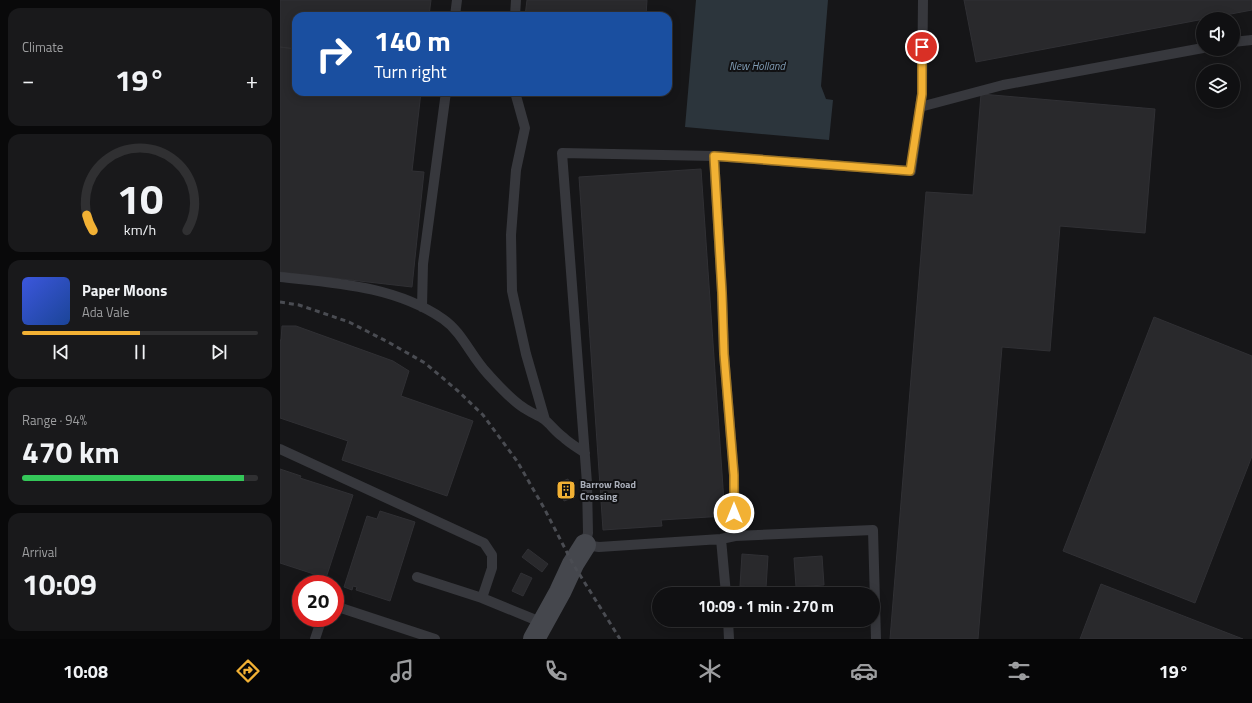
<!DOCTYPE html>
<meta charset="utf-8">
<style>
:root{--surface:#101012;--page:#19191b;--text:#f1f3f6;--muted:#9c9d9f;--line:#303032;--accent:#f2b134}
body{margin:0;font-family:"Titillium Web",sans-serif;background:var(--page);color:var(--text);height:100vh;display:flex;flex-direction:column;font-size:15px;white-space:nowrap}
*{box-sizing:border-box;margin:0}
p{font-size:13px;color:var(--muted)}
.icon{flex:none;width:22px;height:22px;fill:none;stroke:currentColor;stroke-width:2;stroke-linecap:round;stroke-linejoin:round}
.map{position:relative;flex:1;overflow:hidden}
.panel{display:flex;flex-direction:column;gap:8px;padding:8px;background:#09090a;width:280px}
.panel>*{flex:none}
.guide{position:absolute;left:12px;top:12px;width:380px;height:84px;border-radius:12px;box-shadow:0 2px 10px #0003,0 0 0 1px var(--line);background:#1a4fa0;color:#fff;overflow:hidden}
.fabs{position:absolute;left:916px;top:12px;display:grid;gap:8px}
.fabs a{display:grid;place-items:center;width:44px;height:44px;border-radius:50%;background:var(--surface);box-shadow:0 2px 10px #0003,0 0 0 1px var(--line);font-size:20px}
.speed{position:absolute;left:12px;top:575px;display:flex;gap:8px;font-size:20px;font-weight:700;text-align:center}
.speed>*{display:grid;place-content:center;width:52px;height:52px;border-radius:50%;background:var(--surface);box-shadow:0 2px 10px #0003,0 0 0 1px var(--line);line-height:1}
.speed .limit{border:6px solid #d22;background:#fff;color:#111}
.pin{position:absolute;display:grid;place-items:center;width:34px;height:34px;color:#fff;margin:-17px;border:2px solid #fff;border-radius:50%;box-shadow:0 1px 4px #0007}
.me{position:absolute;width:44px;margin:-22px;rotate:0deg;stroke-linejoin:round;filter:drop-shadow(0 0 3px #0008)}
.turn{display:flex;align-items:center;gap:14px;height:84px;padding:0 16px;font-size:18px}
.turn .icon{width:52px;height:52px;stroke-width:2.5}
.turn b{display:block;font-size:28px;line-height:34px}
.big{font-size:30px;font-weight:700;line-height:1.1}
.panel .tile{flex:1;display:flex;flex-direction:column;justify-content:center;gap:6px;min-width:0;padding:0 14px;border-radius:12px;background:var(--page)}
.panel .dial{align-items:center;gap:0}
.dial svg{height:104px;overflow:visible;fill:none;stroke:var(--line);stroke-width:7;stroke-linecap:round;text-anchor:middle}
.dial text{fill:var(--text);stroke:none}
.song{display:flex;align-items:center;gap:12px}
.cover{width:48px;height:48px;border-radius:6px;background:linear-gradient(135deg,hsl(230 70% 55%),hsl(220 70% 35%))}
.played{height:4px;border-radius:2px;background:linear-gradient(90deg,var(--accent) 50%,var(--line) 50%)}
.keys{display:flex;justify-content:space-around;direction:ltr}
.heat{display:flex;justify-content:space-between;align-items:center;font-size:22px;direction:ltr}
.charge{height:6px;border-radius:3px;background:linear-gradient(90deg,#34c759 94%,var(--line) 0)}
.trip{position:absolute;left:372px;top:587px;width:228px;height:40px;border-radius:20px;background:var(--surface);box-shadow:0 2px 10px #0003,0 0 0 1px var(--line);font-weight:700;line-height:40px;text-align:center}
.menu{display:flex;height:64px;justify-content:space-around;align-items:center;background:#060607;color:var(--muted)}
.menu .icon{width:28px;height:28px}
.menu .on{color:var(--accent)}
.menu b{font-size:18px;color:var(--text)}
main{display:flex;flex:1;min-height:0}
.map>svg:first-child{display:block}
</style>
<main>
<section class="panel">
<div class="tile"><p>Climate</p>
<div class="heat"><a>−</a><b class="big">19°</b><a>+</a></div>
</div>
<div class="tile dial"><svg viewBox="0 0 100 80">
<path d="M14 69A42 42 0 1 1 86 69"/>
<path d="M14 69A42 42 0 0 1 9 57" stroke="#f2b134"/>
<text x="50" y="56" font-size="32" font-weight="700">10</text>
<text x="50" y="72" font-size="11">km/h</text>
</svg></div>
<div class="tile">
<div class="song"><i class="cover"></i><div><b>Paper Moons</b><p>Ada Vale</p></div></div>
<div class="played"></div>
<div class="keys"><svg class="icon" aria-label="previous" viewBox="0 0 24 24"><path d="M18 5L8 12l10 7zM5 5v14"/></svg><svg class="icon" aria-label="pause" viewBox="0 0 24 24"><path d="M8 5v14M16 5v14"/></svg><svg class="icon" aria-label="next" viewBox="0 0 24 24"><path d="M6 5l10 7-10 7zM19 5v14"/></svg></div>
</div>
<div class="tile"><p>Range · 94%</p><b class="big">470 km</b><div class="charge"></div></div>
<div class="tile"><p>Arrival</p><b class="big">10:09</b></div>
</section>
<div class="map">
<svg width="972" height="639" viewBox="0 0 972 639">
<rect width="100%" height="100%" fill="#161618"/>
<path fill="#2c353c" d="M416,0H548L541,86L546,99L553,100L549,140L405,127Z"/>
<path fill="#29292c" stroke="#303034" d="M0,0H151L149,16H16V49L0,47Z
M247,0H367L366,16H245Z
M684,0H972V10L696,62Z
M0,47L16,49V92H141L132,171L144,172L132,287L0,272Z
M701,94L875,109L865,233L780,226L770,351L722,347L698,639H610L646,192L693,195Z
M421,169L445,516L381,520L382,526L323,530L299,177Z
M874,317L972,356V456L915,603L783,551Z
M2,326H16L113,361L129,371L121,396L193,421L167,496L62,460L68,441L0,418V340H1Z
M0,469L21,476L20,478L73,495L46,578L0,563Z
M288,479L295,497L284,501L278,483Z
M100,511L135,522L110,601L76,590L77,587L73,586L72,590L64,587L87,516L97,519Z
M248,549L268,564L262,572L242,557Z
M462,554L488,556L486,588L460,586Z
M542,556L544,585L516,587L514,558Z
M241,573L252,578L243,596L232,591Z
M821,584L963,639H800Z"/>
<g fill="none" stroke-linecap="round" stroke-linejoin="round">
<path stroke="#37383d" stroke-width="10" d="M175,16L177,0
M235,16L236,0
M953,42L972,40
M235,92L245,128L236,170L231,235L232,291L246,354L265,420
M640,107L723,85L923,48
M434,156L442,293L444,354L454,475L455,536L441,539L319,547L305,545L308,533L307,483L282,153L434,156L631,171L642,94L643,0
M0,277C55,283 115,286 163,319C182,332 191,356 207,373C218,385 230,399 244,408C251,413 259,415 265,420C271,425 276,432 283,437C289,443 298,448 305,453
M142,307L143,264L166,92
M0,449L204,543L212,555V568L202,598L263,623
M455,536L593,530L596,639
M441,539L446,594
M137,577L202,598
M55,606L155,639
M448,620L449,639
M35,639L42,618"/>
<path stroke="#45474d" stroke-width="22" d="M254,639L280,592L293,564L305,545"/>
<path stroke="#4a4c52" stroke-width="3" stroke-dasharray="5 4" stroke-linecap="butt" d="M0,302L19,305L69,322L108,342L145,363L178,391L203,415L237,461L264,508L293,564L340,639"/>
</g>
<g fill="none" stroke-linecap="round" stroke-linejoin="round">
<g stroke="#9d7322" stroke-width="10">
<path id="route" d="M454,513V475L444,354L442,293L434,156L630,171L642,94V47"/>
</g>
<use href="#route" stroke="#f2b134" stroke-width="7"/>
</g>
<defs>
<g id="building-square" transform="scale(1)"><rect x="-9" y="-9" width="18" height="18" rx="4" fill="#f2b134" stroke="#111113"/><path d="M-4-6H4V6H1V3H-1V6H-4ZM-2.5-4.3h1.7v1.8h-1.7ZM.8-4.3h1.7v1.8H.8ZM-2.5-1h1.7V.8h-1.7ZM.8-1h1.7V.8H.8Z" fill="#111"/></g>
</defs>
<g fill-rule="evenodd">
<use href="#building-square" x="286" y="490"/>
</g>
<g text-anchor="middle" stroke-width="4" stroke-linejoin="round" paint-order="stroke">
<g font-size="10" font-weight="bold" fill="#a8adb8" stroke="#111113" text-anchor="start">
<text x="300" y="488">Barrow Road<tspan x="300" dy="12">Crossing</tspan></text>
</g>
<g font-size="11" font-style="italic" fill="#7f9bb3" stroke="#111113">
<text x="477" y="70">New Holland</text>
</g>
</g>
</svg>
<div class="fabs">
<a><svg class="icon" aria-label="sound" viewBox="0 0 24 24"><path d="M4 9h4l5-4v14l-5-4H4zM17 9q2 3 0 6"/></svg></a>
<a><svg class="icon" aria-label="layers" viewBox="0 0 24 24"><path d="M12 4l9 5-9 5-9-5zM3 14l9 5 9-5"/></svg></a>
</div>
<div class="speed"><div class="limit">20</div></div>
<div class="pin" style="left:642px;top:47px;background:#d93025"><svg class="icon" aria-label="arrive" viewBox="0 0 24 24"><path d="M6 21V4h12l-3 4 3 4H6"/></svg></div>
<svg class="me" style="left:454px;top:513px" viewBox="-20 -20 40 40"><circle r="17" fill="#f2b134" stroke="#fff" stroke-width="3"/><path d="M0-11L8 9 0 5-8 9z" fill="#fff"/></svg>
<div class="trip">10:09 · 1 min · 270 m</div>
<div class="guide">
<div class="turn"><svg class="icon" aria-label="right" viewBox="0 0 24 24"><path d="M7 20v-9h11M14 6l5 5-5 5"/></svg><div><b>140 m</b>Turn right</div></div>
</div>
</div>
</main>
<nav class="menu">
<b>10:08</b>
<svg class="icon on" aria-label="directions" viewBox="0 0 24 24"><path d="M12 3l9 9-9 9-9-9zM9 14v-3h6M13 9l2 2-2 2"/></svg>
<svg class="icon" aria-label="music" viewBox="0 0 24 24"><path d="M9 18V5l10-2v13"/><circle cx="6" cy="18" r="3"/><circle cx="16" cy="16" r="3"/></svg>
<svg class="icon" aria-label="phone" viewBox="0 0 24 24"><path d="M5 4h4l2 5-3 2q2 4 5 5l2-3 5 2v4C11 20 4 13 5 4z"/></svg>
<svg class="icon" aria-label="climate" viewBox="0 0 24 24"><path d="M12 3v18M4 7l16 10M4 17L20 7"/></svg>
<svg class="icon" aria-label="car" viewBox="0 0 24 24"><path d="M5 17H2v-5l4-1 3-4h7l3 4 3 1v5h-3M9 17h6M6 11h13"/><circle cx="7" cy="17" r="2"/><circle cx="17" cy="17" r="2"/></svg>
<svg class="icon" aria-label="filters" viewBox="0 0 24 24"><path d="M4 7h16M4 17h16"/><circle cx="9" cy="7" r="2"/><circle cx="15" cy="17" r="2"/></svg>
<b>19°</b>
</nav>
